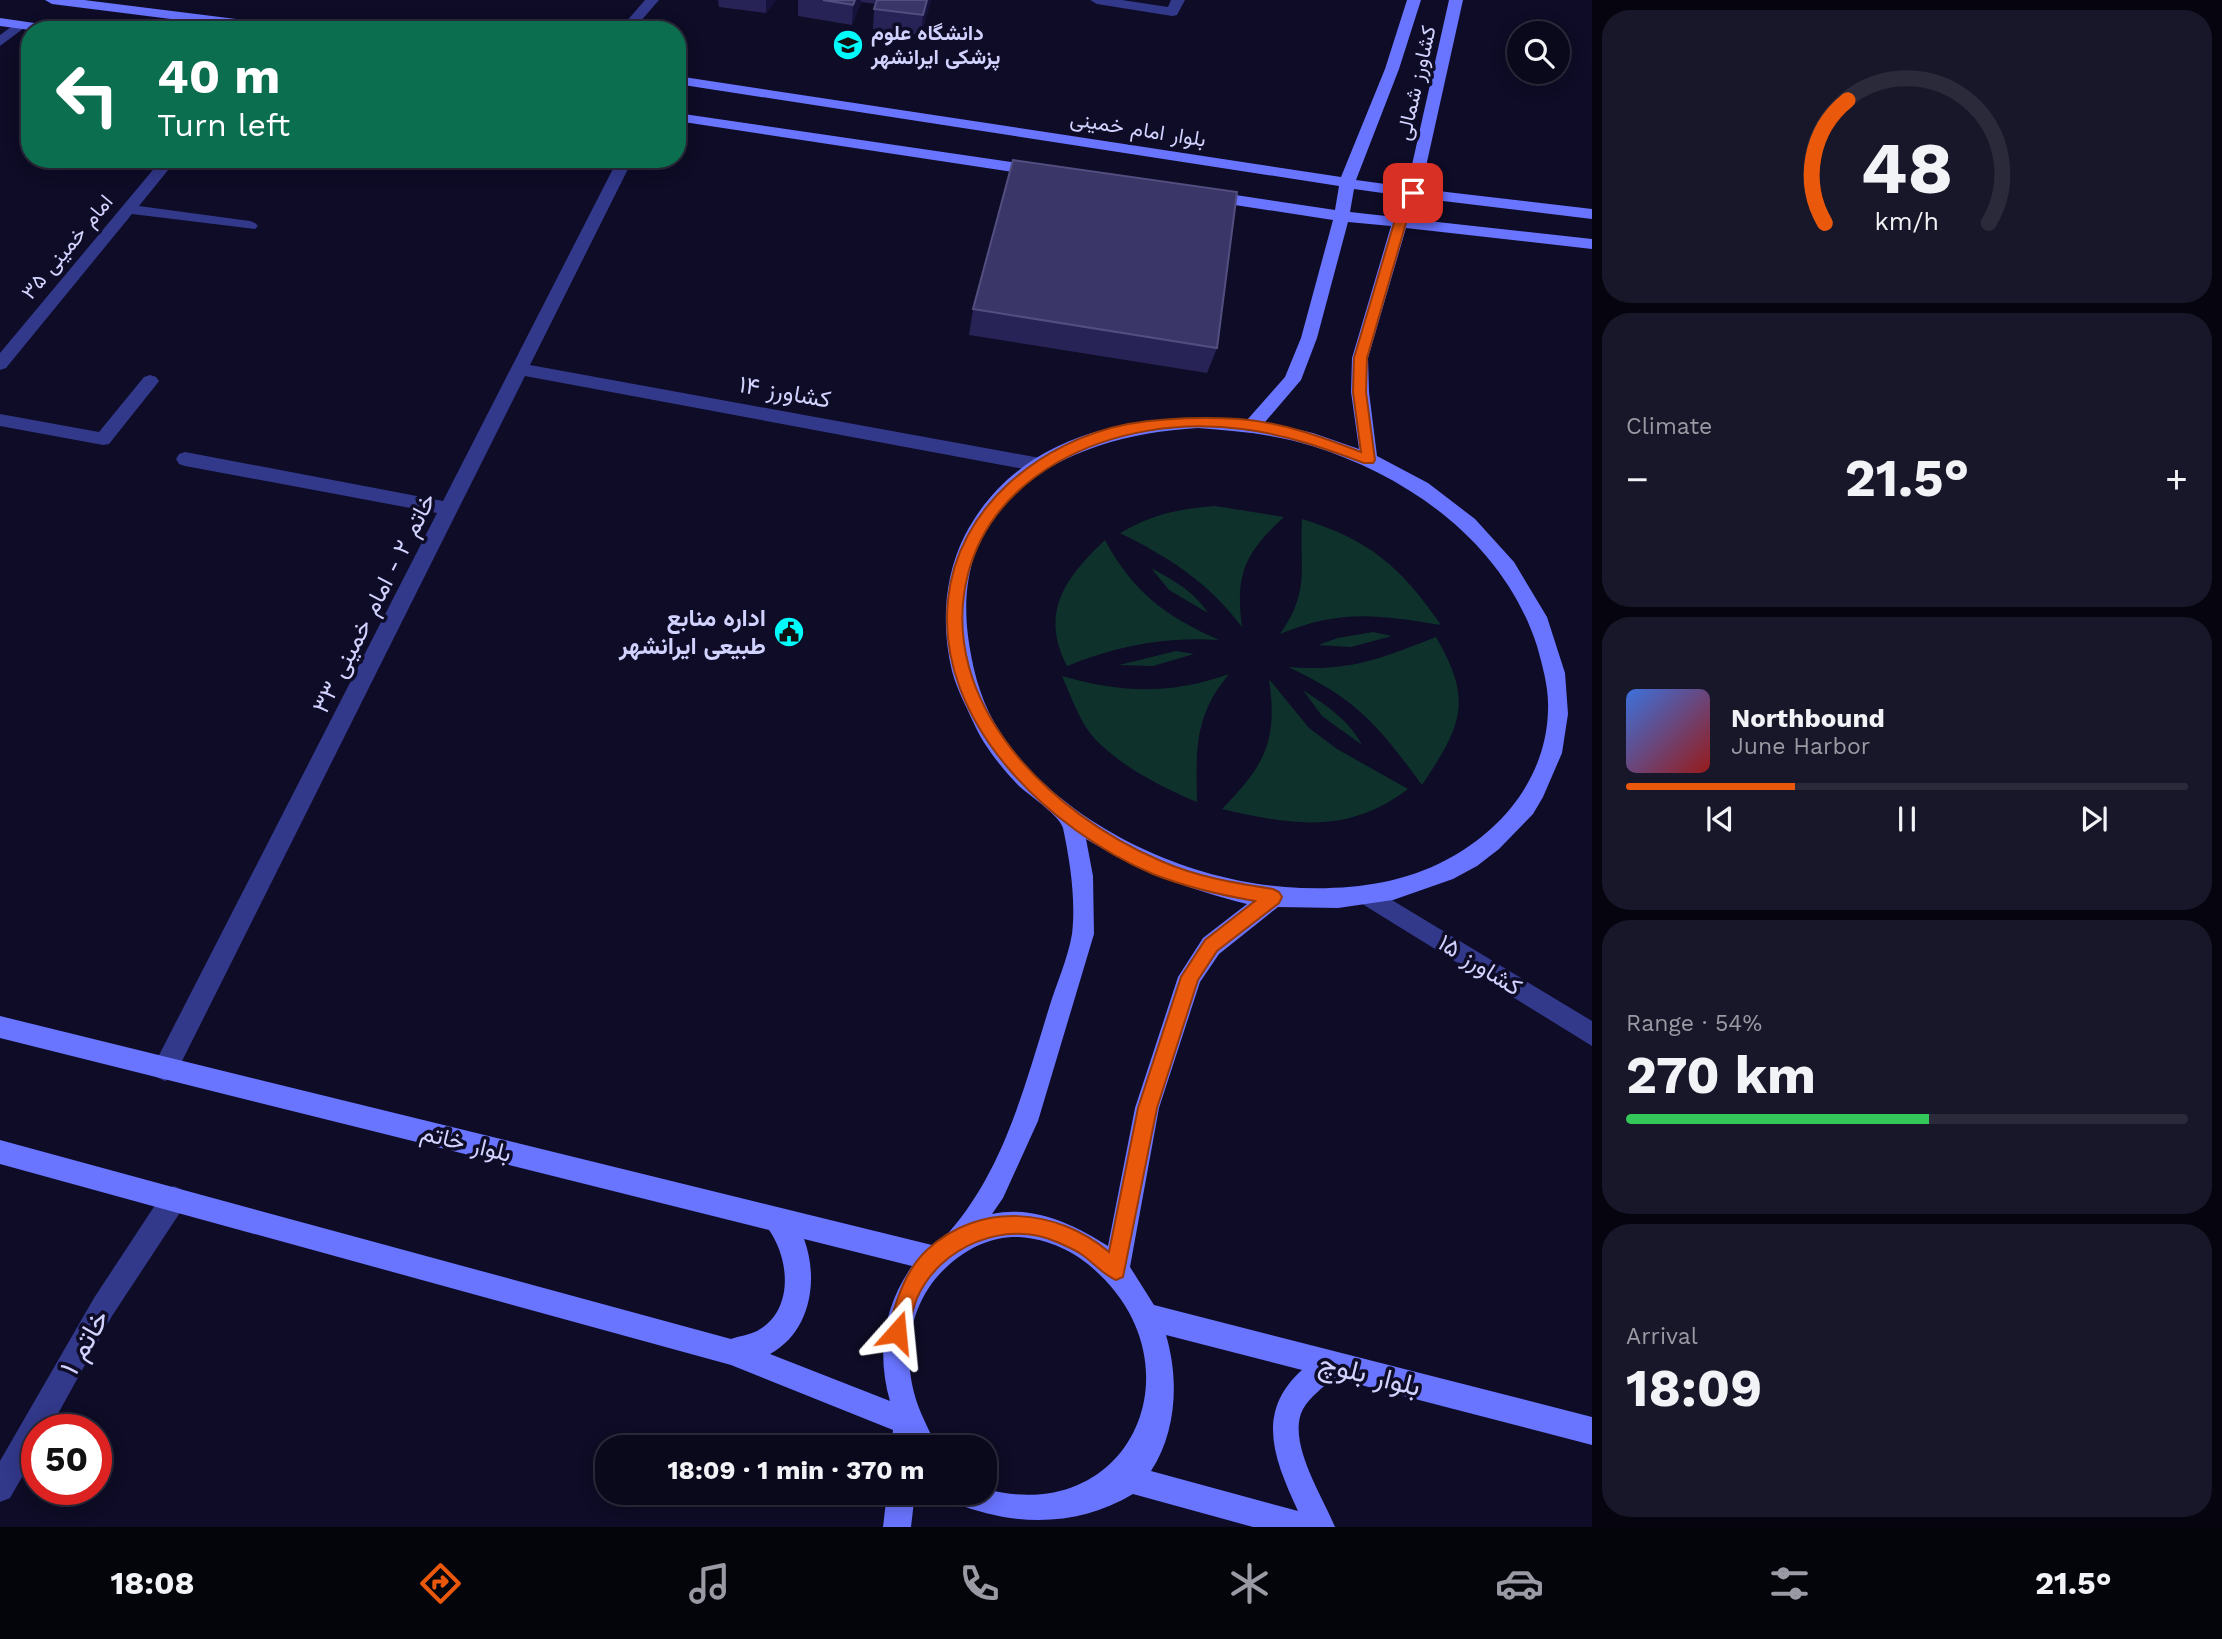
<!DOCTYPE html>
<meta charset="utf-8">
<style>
:root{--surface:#0a091c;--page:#181729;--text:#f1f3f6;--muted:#999aa3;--line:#2a2a3b;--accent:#ea580c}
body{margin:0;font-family:"Work Sans",Vazirmatn,sans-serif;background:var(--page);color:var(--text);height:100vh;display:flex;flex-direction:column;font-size:26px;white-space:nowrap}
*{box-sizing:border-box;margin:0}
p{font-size:23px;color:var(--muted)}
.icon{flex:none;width:38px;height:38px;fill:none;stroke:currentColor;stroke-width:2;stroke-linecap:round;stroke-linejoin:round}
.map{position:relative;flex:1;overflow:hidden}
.sheet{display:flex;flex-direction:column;gap:10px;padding:10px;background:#06050f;width:630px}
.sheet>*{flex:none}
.banner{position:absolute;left:21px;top:21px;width:665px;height:147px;border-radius:28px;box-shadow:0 4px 18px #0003,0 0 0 2px var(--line);background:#0b6e4f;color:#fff;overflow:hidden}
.fabs{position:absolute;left:1507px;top:21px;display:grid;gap:14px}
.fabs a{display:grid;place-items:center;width:63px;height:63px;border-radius:50%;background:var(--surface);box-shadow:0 4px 18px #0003,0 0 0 2px var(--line);font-size:35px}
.speed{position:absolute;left:21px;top:1414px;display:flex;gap:14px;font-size:35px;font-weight:700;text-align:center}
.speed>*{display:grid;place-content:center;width:91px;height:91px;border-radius:50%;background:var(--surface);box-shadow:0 4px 18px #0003,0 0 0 2px var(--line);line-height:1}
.speed .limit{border:10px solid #d22;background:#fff;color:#111}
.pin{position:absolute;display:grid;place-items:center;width:60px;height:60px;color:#fff;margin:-30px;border-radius:14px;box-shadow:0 4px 10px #0006}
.me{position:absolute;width:77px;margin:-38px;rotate:18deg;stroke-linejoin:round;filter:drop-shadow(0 0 5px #0008)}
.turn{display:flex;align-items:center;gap:24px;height:147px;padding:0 21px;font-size:32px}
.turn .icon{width:91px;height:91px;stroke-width:2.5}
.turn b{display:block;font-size:49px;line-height:60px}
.big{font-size:52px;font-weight:700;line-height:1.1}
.sheet .card{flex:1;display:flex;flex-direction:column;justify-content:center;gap:10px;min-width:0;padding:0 24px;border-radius:28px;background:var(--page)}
.sheet .dial{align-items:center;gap:0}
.dial svg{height:182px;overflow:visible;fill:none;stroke:var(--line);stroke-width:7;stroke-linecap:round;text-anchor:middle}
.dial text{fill:var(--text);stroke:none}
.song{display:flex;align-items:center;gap:21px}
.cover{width:84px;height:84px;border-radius:10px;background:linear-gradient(135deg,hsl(220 70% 55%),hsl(0 70% 35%))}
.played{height:7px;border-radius:4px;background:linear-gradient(90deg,var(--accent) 30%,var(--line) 30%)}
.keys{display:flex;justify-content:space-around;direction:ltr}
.heat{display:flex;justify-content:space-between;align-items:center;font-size:38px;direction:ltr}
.charge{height:10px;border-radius:5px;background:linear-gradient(90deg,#34c759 54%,var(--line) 0)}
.trip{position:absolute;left:595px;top:1435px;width:402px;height:70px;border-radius:28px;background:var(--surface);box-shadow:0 4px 18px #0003,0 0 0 2px var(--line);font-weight:700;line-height:70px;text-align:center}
.tabs{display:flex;height:112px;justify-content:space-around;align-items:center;background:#04040b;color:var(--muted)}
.tabs .icon{width:49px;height:49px}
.tabs .on{color:var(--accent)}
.tabs b{font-size:32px;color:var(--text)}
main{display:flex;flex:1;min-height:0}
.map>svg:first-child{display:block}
</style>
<main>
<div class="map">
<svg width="1592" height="1527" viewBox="0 0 1592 1527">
<rect width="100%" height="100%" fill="#0e0c26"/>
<path fill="#0f312c" d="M1215,506L1284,517C1245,553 1235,574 1242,627C1208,582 1170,558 1120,533C1153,514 1178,509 1215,506Z
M1302,519C1370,540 1401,567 1441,625C1377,615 1341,609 1280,634C1311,591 1299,567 1302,519Z
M1105,540C1133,592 1165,616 1219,640C1166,636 1116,646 1067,666C1039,612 1066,577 1105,540Z
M1151,568C1173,580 1194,591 1208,613L1169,590Z
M1373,632L1392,636L1351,647L1318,645L1338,638Z
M1436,637C1474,702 1461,726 1422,785C1378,725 1357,699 1288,667C1349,672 1380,659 1436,637Z
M1176,651L1194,654L1153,666L1119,665Z
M1229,674C1194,716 1196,750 1197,802C1161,787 1122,767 1095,739C1080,723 1071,696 1062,676C1122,693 1170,695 1229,674Z
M1269,679L1309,728L1337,749L1408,789C1348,835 1291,825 1222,809C1265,765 1278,741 1269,679Z
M1303,690C1327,706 1349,720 1362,745L1322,716Z"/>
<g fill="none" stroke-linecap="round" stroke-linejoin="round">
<path fill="#32388a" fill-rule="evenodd" d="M645,0H659L633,30H619Z
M1090,0H1122L1168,7L1171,0H1185L1177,15L1172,16L1097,4Z
M19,21L26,25L24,28L0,46V35Z
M162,159H177L139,206L250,221L255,223L258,226L255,229L132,214L6,368L0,370V353Z
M618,159H633L530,365L1040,458L1046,460L1049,465L1046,470L1040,472L525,376L174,1077L165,1081L156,1077L153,1069L156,1061L437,513L185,466L179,464L176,459L179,454L185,452L443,501Z
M150,375L156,377L159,381L156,385L109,444L103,445L0,426V414L99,432L144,377Z
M1367,885L1592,1021V1046L1359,902L1356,895L1359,888Z
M174,1186L183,1190L187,1199L183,1208L112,1316L49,1430H37V1451L10,1498L0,1502V1461L94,1298L165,1190Z"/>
<path fill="#6974ff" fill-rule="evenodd" d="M45,0H84L291,26L298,30H257L52,4Z
M1407,0H1421L1399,69L1356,180L1407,187L1449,0H1463L1421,189L1592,209V219L1418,198L1410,219L1592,239V249L1406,228L1368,358L1369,392L1377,456L1428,483L1475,519L1514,562L1547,617L1565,673L1568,714L1562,753L1543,797L1533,814L1499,849L1477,866L1453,879L1393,900L1338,908L1278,907L1219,954L1200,982L1159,1108L1130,1267L1154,1305L1592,1417V1445L1334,1378C1323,1387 1310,1397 1303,1409C1286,1441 1323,1497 1335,1527H1253L1133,1494C1078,1527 1015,1527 955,1503L951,1493H985V1489C1130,1527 1199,1369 1099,1274C1077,1252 1049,1239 1019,1237C993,1236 970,1247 951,1263C907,1300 899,1361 921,1413C926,1425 932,1436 937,1447H891L893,1430L731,1365L0,1164V1140L731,1339C739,1336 749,1335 757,1331C794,1311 790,1260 769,1230L0,1038V1016L932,1245C938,1240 946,1236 950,1231C1004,1169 1025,1085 1049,1008C1056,985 1068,958 1072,934C1076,900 1070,861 1063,828C1060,816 1030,796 1019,786C1004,771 985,747 976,728C968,710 957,690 952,671C941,626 944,576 965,535C1020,430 1140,411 1247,420L1285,377L1301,338L1333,220L1209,201L1201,196L1209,191L1335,210L1339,186L677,84V76L1341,177L1385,69ZM1354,189L1404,196L1395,217L1350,212ZM1348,222L1391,226L1352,358L1351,392L1359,449L1313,433L1265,422L1301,380L1317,338ZM1198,428C1236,431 1275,434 1312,446C1411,477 1504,544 1537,646C1543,668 1549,688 1548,711C1546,777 1503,830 1446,860C1398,886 1339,891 1285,887C1178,879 1050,818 994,722C979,695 972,666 968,636C950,491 1075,435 1198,428ZM1086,839C1139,871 1188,889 1247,904L1203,938L1178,977L1135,1108L1108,1246C1073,1224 1034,1205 992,1214L1003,1198L1038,1121L1094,934L1093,876ZM804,1239L912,1266C884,1306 876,1353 890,1401L770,1354C811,1332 819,1279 804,1239ZM1166,1335L1302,1370C1254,1413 1275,1461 1298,1511L1151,1471C1177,1431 1179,1379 1166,1335Z
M0,18L55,26L62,30H30L0,26Z
M677,113L1039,166L1046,171L1039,176L677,121Z
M887,1493H915L911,1527H883Z"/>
</g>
<path fill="#282356" d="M718,0H776L766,13L719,7Z
M798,0H931L921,35L873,29L874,9L876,4L861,2L852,25L798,16Z
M973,309L1217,348L1207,373L969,335Z"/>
<path fill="#16123b" d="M766,0H776L766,13Z
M855,0H861V2L852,25L853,5Z
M927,0H931L921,35L923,15Z"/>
<path fill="#3a3668" stroke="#524e80" stroke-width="2" d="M823,0H855L853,5Z
M877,0H927L923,15L874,9Z
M1013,160L1237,192L1217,348L973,309Z"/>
<path fill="#ea580c" stroke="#983908" stroke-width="2" d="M1409,191L1418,193L1406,223L1367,358L1366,392L1375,460L1373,463H1364C1324,448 1284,434 1242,429C1179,421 1113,431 1058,462C1013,488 981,524 968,574C935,703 1052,815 1161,861C1197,877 1235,883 1273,889L1279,892L1282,897L1279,903L1217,951L1198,980L1157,1108L1123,1277L1116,1280C1102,1274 1093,1262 1081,1254C1074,1249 1065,1246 1057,1242C1006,1219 940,1246 917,1298C912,1311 909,1326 904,1339L897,1342L890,1339L887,1332C896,1303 904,1271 927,1250C979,1201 1057,1208 1109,1252L1138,1108L1181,977L1205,940L1255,901C1220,895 1186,887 1153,874C1049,830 935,722 948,600C957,507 1041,441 1128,424C1165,418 1202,417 1239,419C1281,422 1322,437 1361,452L1353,392L1354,358L1394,223Z"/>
<defs>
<g id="university-disc" transform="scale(1.575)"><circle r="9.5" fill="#00fdfc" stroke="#0e0c26"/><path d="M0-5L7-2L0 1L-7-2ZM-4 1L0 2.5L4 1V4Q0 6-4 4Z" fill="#111"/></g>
<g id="civic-disc" transform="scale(1.575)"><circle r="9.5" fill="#00fdfc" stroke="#0e0c26"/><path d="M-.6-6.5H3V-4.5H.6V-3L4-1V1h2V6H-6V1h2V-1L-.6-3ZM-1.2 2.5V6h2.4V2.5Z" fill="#111"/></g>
</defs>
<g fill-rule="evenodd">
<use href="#university-disc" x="848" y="45"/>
<use href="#civic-disc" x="789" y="632"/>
</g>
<g text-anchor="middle" stroke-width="7" stroke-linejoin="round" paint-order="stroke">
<g font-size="21" font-weight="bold" fill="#d2d2ff" stroke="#0e0c26" text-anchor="start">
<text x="871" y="40">دانشگاه علوم<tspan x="871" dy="24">پزشکی ایرانشهر</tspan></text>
</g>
<g font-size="21" fill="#d2d2ff" stroke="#0e0c26">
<text transform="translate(1416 83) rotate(-77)" y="7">کشاورز شمالی</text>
<text transform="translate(1138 129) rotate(9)" y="7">بلوار امام خمینی</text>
<text transform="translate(67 247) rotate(-50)" y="7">امام خمینی ۳۵</text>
</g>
<g font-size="24" fill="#d2d2ff" stroke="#0e0c26">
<text transform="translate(785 392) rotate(10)" y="8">کشاورز ۱۴</text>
<text transform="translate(374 603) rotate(-63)" y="8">خاتم ۲ - امام خمینی ۳۳</text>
<text transform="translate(1480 965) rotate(32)" y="8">کشاورز ۱۵</text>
<text transform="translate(466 1143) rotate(14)" y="8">بلوار خاتم</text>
</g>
<g font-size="24" font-weight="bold" fill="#d2d2ff" stroke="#0e0c26" text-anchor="end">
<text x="766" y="626">اداره منابع<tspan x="766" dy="28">طبیعی ایرانشهر</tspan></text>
</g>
<g font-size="28" fill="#d2d2ff" stroke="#0e0c26">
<text transform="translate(84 1342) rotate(-60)" y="10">خاتم ۱</text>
<text transform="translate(1370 1374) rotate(14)" y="10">بلوار بلوچ</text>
</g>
</g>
</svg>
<div class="fabs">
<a><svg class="icon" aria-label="search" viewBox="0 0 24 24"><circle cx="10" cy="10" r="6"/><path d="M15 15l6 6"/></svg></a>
</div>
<div class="speed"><div class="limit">50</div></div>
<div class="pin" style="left:1413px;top:193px;background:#d93025"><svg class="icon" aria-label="arrive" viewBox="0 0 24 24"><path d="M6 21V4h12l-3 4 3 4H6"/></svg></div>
<svg class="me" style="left:897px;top:1332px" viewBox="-20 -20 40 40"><path d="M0-17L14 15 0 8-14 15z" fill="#ea580c" stroke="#fff" stroke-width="4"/></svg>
<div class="trip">18:09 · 1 min · 370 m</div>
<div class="banner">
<div class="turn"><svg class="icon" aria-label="left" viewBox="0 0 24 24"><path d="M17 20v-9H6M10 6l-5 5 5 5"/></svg><div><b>40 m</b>Turn left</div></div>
</div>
</div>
<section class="sheet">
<div class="card dial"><svg viewBox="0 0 100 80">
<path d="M14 69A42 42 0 1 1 86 69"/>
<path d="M14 69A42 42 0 0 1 24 15" stroke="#ea580c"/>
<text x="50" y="56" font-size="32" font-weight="700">48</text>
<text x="50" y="72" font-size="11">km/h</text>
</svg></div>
<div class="card"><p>Climate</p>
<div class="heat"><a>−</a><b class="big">21.5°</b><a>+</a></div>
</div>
<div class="card">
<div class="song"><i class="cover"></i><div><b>Northbound</b><p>June Harbor</p></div></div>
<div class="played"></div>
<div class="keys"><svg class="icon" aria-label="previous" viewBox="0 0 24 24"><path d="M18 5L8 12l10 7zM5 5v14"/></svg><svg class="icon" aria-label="pause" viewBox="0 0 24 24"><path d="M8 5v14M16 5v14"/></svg><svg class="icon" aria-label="next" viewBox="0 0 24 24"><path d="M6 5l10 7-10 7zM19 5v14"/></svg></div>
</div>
<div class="card"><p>Range · 54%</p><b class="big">270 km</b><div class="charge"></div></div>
<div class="card"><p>Arrival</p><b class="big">18:09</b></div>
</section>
</main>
<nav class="tabs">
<b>18:08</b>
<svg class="icon on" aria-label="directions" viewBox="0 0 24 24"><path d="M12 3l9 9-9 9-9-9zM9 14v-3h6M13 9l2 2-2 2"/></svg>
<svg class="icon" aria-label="music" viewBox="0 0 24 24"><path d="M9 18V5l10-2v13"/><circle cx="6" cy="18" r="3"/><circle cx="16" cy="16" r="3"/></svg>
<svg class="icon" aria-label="phone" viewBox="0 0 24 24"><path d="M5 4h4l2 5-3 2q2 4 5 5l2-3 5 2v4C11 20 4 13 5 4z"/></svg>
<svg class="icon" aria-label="climate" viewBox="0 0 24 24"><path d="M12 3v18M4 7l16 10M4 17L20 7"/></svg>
<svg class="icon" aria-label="car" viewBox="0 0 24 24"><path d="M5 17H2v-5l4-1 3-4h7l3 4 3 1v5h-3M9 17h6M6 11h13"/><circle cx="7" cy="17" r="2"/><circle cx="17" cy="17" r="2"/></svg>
<svg class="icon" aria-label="filters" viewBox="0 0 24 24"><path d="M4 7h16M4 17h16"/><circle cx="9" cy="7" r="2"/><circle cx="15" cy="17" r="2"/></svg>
<b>21.5°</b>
</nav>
